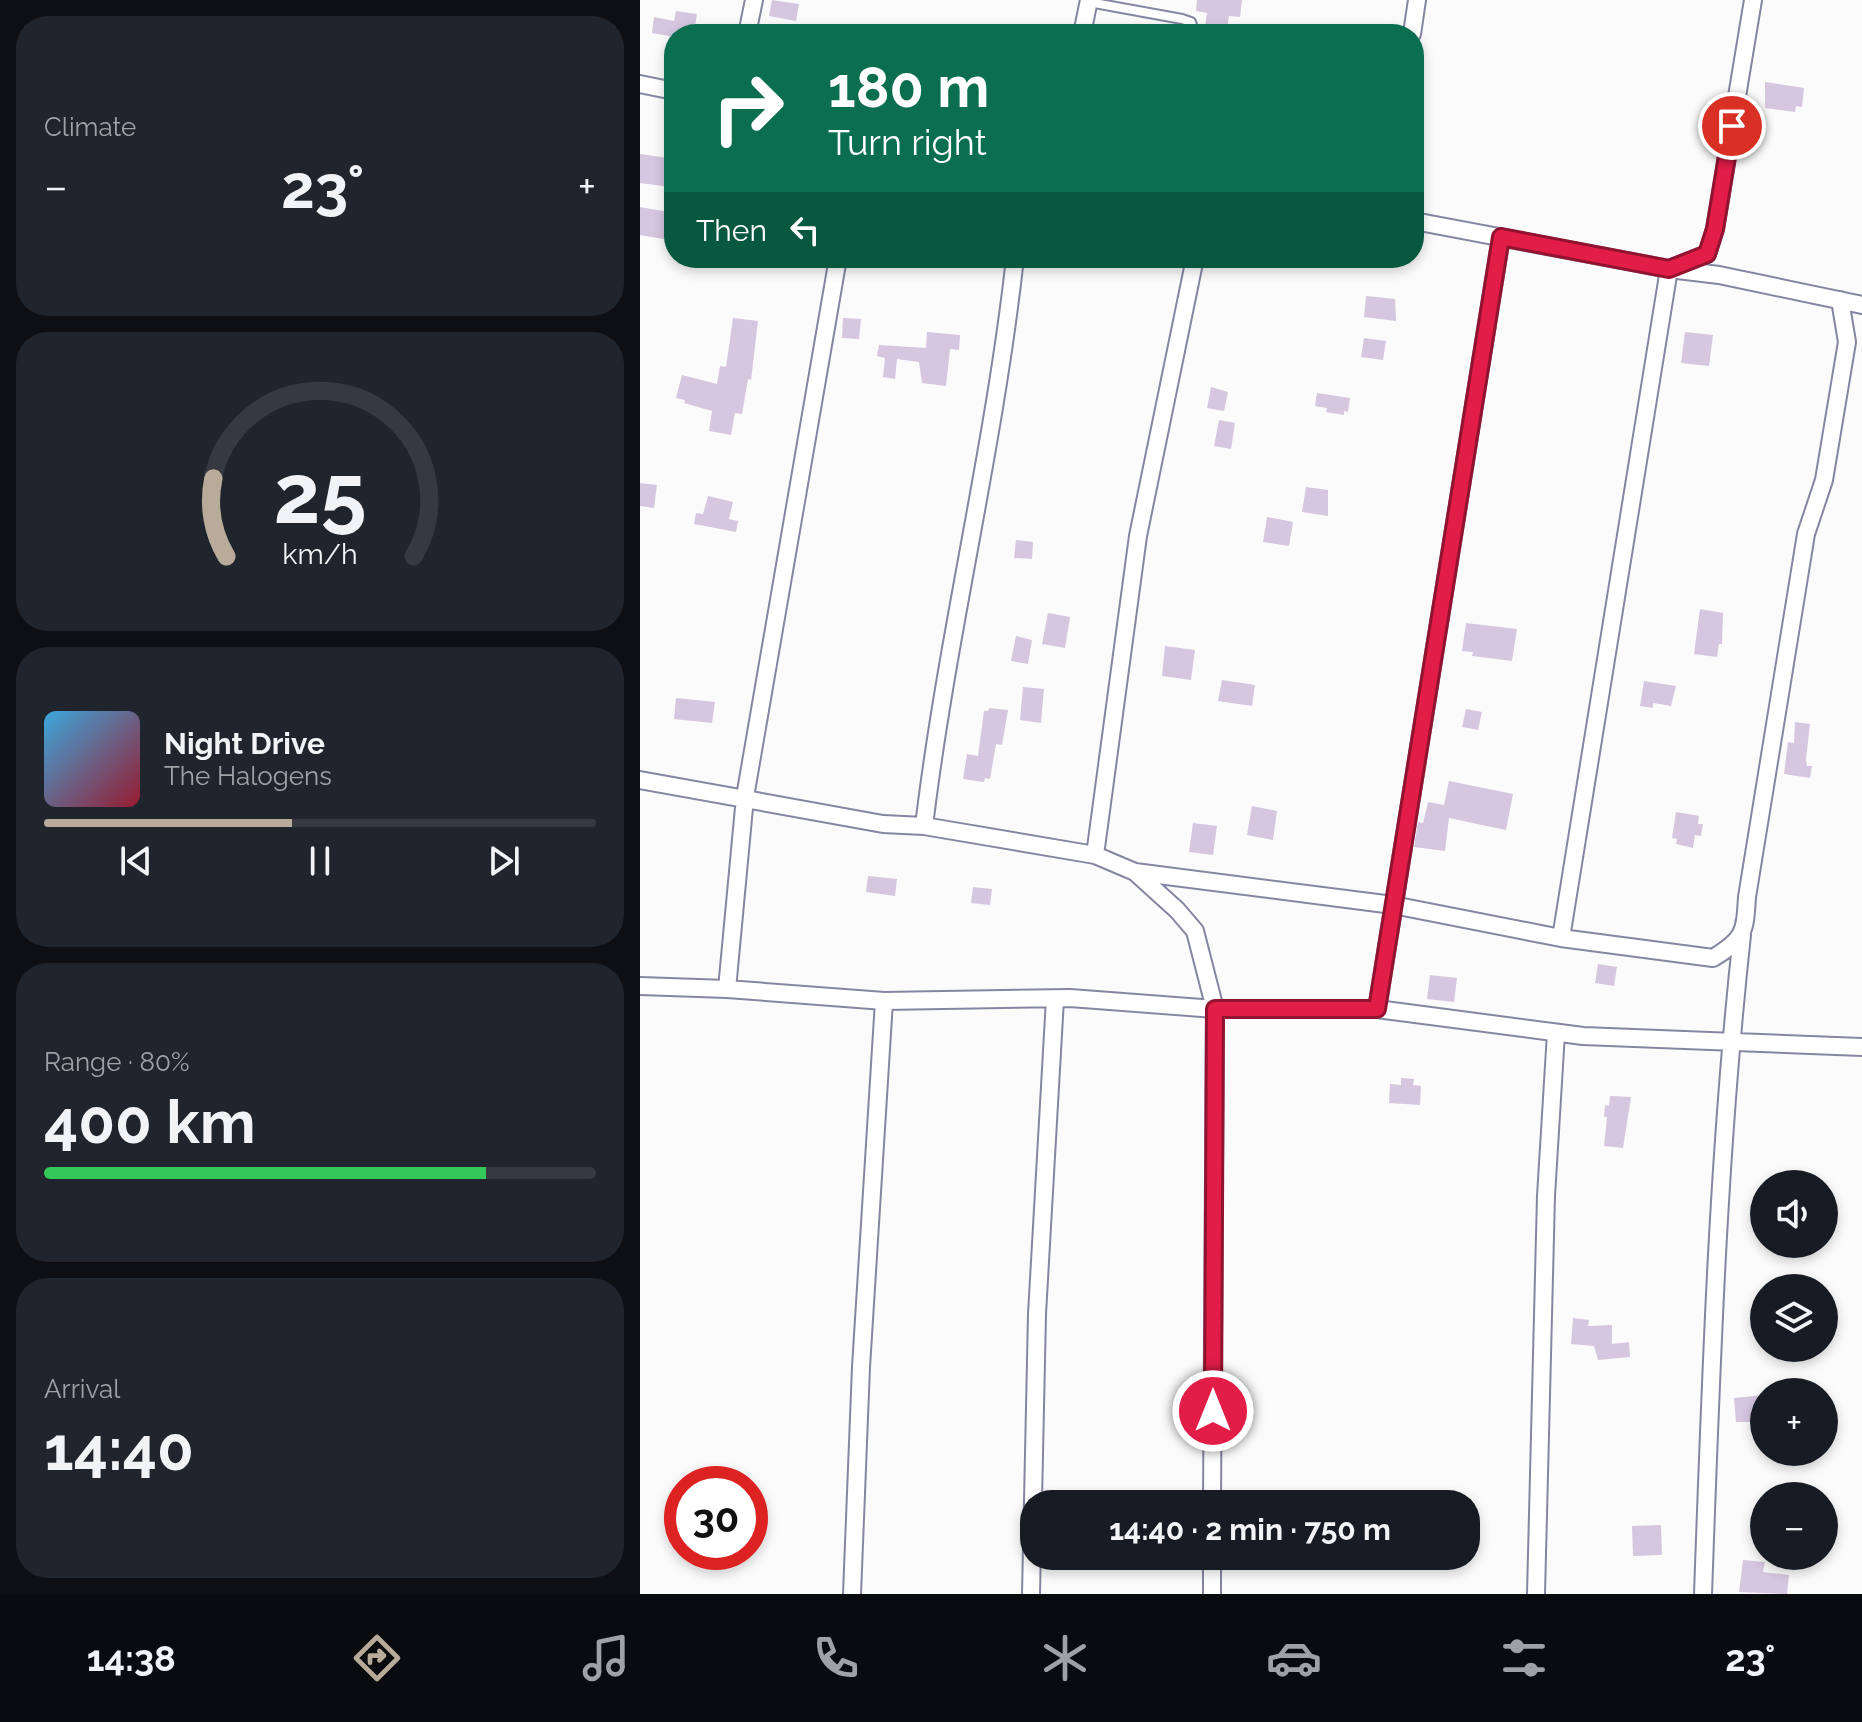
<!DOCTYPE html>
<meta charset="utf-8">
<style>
:root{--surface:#171b24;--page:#20242c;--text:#f1f3f6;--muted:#9ea1a6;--line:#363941;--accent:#b8ab99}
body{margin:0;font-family:Raleway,sans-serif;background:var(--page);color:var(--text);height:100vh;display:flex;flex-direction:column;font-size:30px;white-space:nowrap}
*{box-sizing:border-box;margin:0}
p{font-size:26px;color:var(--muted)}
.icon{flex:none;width:44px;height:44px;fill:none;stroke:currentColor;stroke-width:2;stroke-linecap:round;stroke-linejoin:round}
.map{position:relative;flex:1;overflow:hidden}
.drawer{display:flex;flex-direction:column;gap:16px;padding:16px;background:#0d0f14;width:640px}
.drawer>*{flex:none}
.banner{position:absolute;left:24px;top:24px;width:760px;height:244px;border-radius:32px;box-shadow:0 4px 12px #0003;background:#0b6e4f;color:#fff;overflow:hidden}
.tools{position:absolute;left:1110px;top:1170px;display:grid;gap:16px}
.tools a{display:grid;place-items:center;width:88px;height:88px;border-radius:50%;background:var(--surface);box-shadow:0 4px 12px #0003;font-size:40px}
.speed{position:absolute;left:24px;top:1466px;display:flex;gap:16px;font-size:40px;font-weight:700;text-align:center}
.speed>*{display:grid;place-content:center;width:104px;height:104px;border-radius:50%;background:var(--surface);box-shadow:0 4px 12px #0003;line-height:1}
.speed .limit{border:12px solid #d22;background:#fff;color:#111}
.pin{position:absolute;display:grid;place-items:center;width:68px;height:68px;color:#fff;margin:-34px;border:4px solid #fff;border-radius:50%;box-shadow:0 2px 8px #0007}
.me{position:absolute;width:88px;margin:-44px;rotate:0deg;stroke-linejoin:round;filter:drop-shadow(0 0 6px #0008)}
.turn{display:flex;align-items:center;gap:28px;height:168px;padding:0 32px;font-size:36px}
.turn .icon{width:104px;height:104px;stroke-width:2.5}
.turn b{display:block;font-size:56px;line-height:68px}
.then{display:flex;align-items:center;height:76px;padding:0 32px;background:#0003;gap:16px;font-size:30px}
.big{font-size:60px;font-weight:700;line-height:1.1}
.drawer .card{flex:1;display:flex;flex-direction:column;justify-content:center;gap:12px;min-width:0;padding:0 28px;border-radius:32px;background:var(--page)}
.drawer .dial{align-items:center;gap:0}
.dial svg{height:208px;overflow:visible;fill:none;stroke:var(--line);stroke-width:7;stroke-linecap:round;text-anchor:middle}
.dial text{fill:var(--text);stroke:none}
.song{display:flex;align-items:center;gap:24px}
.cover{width:96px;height:96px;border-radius:12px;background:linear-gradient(135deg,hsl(200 70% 55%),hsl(350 70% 35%))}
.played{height:8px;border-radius:4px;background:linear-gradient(90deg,var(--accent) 45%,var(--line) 45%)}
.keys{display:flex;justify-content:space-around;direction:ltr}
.heat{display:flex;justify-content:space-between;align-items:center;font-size:44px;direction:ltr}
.charge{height:12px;border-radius:6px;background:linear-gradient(90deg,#34c759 80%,var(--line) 0)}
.trip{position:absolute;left:380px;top:1490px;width:460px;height:80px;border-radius:32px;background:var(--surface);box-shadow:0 4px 12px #0003;font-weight:700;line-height:80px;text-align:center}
.tab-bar{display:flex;height:128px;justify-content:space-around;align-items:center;background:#090b0e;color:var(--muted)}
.tab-bar .icon{width:56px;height:56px}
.tab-bar .on{color:var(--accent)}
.tab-bar b{font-size:36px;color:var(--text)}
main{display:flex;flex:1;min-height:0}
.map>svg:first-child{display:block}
</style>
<main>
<section class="drawer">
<div class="card"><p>Climate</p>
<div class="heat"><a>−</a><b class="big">23°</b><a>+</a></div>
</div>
<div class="card dial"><svg viewBox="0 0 100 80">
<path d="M14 69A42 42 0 1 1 86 69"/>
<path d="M14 69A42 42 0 0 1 9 39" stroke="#b8ab99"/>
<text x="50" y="56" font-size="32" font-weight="700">25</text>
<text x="50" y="72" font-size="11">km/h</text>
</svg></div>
<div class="card">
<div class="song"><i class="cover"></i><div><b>Night Drive</b><p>The Halogens</p></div></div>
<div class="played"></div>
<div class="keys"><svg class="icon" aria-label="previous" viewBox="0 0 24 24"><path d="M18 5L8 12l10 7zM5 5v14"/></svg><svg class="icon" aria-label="pause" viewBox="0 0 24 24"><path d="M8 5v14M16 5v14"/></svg><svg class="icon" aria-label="next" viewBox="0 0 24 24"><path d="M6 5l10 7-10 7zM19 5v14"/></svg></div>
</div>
<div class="card"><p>Range · 80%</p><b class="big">400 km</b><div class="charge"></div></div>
<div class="card"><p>Arrival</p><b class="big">14:40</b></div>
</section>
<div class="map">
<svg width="1222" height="1594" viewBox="0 0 1222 1594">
<rect width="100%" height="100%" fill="#fbfbfb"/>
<path fill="#d6c6e0" d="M132,0L159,4L156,21L129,16Z
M557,0H602L600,17L589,16L586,34H564L567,13L556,11Z
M36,11L57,14L54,34H34V37L12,33L14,17L34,21Z
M1125,82L1164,88L1162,107L1156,106L1155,112L1125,108Z
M0,154L34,159L31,187L0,183Z
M0,207L34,213L29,240L0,235Z
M726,296L755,299L756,321L724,317Z
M93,318L118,321L111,380L108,379L102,414L95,413L91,435L69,431L72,411L44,403L45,400L36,398L42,375L77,384L80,366L86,367Z
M203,318L221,319L219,339L202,338Z
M287,332L320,335L319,350L310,349L306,386L282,383L279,362L257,359L255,379L243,377L245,358L237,356L239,345L286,348Z
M1045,332L1073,335L1069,366L1041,363Z
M724,338L746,341L743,360L721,357Z
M571,387L588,392L584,411L567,408Z
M677,393L710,398L708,412L704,411V415L686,412L687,408L675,406Z
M579,420L595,423L591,449L574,446Z
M0,483L17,485L14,508L0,506Z
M666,487L688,490V516L662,512Z
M68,496L93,502L89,519L98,521L96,532L54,524L56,513L63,514Z
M627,517L653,522L649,546L623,542Z
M376,540L393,542L392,559L374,558Z
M1060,609L1083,613L1082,644H1079L1077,657L1054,654Z
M408,613L430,617L425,648L402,644Z
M826,623L877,629L872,661L832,656L833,652L822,651Z
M376,636L392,640L388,664L371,661Z
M525,646L555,650L551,680L522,676Z
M582,680L615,685L612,706L578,701Z
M1004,681L1036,686L1031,706L1013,703V708L1000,706Z
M383,687L404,689L401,723L380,720Z
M36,698L75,702L72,723L34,719Z
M349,708L368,710L362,745L356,744L350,779L345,778L344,782L323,779L327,754L338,756L344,711H348Z
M826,709L842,712L838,730L822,727Z
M1155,722L1170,724L1166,759L1167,766H1172L1170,778L1144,774L1148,742L1154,743Z
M809,781L873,794L866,830L809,818L805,851L774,847L778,822L783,823L788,802L804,805Z
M612,806L637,811L633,840L607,835Z
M1036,812L1059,816L1058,824H1063L1061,836L1055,835L1053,848L1036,844L1037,839L1032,838Z
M553,823L577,826L573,855L549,852Z
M228,876L257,879L255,896L226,892Z
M333,887L352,889L350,905L331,903Z
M958,964L977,967L974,986L955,983Z
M790,975L817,978L814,1002L787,999Z
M761,1078L774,1079L773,1085L781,1086L780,1105L749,1103L750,1084L761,1085Z
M970,1096L991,1097L983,1148L964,1146L967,1117H964L965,1105L969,1106Z
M933,1318L949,1320L948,1326L972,1325V1344L989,1342L990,1357L958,1360L954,1346L931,1344Z
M1124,1395V1422H1096L1094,1398Z
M1021,1525L1022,1555L993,1556L992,1526Z
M1103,1560L1125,1562L1123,1572L1149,1575L1147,1594L1099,1592Z"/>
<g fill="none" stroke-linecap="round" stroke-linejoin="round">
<g stroke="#8587a2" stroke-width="12">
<path id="service" d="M449,2L542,19L551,22L555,34"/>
</g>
<g stroke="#8587a2" stroke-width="20">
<path id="minor" d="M107,34L114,0
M442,34L449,0
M772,34L777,0
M0,84L34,91
M774,221L1029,269L1079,275L1222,305
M375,258C354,449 307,635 284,826L455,855L495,872L537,910L555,931L575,1009L572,1504
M0,780L243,824L284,826
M455,855L498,536L555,258
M495,872L753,905L921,938L1073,958C1104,939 1105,933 1107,897L1166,534L1184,480L1207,342L1200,300
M921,938L1029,269L1067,254L1075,229L1113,0
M0,986L87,989L244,1001L430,998L575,1009H737L943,1036L1222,1047
M87,989L105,797L198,258
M737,1009L861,237
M212,1594L221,1367L244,1001
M391,1594L397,1314L415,999
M572,1594V1556
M896,1594L906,1196L916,1033
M1063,1594C1071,1374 1078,1154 1102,935"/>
</g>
<use href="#service" stroke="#fff" stroke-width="8"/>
<use href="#minor" stroke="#fff" stroke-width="16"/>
</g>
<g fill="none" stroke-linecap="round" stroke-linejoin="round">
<g stroke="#92132f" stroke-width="20">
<path id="route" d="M573,1411L575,1009H737L861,237L1029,269L1067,254L1075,229L1092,126"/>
</g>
<use href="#route" stroke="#e11d48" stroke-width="14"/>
</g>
</svg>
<div class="tools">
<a><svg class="icon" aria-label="sound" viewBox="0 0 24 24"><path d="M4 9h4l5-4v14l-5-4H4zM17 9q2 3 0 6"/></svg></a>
<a><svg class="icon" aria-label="layers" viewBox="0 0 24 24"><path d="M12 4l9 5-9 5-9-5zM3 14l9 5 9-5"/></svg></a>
<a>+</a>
<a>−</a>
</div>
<div class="speed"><div class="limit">30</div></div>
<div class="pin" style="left:1092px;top:126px;background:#d93025"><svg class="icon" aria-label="arrive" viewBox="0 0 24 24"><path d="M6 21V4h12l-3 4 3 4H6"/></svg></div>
<svg class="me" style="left:573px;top:1411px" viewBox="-20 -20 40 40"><circle r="17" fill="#e11d48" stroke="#fff" stroke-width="3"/><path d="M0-11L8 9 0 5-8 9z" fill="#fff"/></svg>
<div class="trip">14:40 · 2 min · 750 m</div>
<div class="banner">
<div class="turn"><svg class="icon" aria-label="right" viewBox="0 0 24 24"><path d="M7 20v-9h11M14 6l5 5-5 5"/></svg><div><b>180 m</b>Turn right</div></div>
<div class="then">Then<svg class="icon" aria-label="left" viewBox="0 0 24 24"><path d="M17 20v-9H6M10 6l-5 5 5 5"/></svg></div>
</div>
</div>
</main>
<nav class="tab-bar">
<b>14:38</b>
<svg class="icon on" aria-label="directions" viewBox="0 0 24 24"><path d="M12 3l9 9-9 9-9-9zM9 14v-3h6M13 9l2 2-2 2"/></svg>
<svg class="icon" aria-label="music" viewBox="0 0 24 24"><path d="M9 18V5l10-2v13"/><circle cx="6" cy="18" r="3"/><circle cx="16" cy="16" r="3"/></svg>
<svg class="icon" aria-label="phone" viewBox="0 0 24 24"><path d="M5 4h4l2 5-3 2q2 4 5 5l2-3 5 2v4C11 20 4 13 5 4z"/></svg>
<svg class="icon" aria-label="climate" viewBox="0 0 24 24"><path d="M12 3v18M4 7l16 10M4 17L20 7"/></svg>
<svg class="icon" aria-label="car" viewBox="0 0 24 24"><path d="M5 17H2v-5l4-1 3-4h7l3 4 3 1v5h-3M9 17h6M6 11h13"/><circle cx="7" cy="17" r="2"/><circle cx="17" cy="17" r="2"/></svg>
<svg class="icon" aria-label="filters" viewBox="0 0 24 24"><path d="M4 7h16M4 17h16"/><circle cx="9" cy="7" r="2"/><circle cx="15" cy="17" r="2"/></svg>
<b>23°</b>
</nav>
